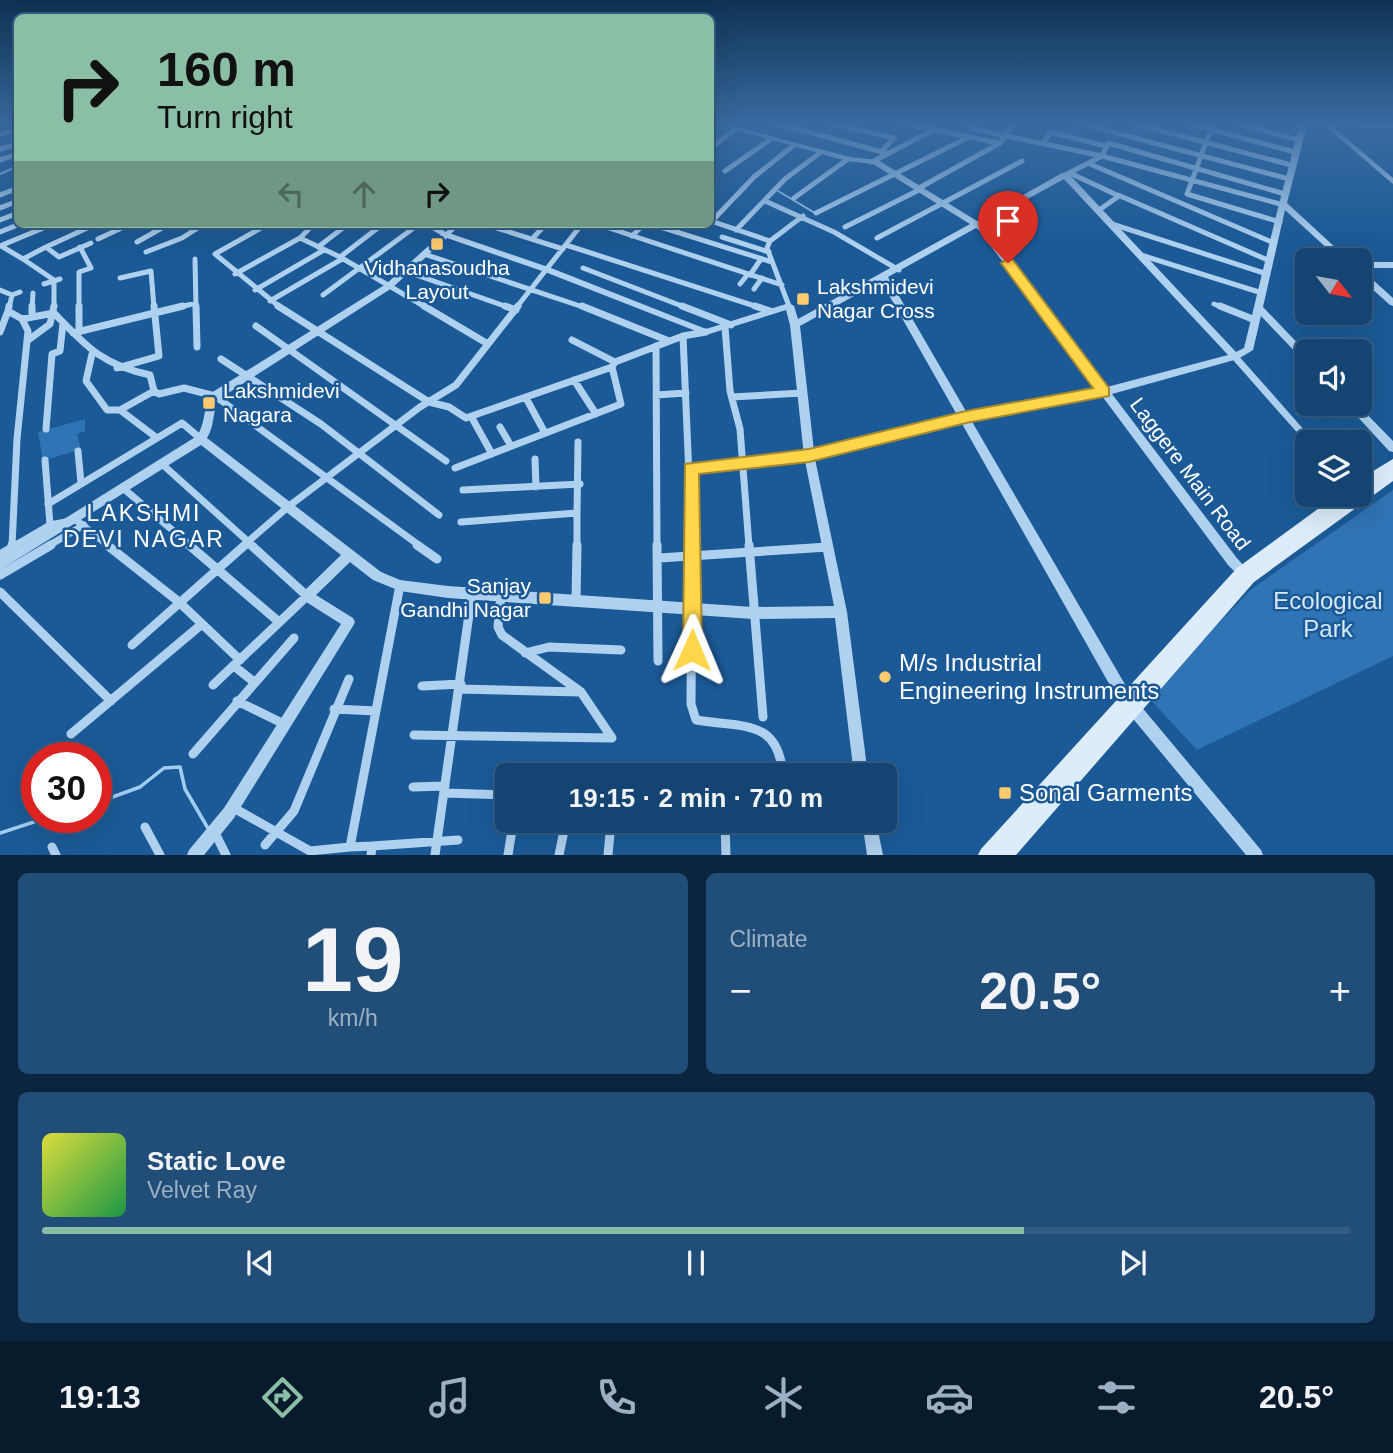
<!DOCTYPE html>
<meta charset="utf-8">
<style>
:root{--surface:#144471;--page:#214e79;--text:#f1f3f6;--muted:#9db0c3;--line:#335c84;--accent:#8abfa5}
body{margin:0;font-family:Helvetica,sans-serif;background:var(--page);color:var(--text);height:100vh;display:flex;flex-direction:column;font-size:26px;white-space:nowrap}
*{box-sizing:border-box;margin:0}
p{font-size:23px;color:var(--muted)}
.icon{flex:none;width:38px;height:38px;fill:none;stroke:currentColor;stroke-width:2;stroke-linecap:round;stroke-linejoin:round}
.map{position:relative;height:855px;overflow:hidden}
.panel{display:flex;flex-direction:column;gap:18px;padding:18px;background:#0b253e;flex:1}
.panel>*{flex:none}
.hud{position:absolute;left:14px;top:14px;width:700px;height:214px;border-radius:10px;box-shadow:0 7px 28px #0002,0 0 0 2px var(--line);background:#8abfa5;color:#111;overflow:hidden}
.needle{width:46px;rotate:121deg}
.fabs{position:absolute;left:1295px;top:248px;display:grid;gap:14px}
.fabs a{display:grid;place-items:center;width:77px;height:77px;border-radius:10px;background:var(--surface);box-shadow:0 7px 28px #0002,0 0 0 2px var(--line);font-size:35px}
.speed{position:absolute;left:21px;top:742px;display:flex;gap:14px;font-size:35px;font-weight:700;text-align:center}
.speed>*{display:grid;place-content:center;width:91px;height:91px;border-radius:50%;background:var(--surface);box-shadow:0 7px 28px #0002,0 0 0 2px var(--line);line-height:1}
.speed .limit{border:10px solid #d22;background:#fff;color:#111}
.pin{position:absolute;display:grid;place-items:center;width:60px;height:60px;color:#fff;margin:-72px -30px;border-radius:50% 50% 50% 0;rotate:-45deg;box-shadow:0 0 7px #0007}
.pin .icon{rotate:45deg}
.me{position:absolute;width:77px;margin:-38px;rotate:1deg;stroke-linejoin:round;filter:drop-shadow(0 0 5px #0008)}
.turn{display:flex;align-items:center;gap:24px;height:147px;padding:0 28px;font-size:32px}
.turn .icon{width:91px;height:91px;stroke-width:2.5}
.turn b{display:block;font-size:49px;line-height:60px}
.lanes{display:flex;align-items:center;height:66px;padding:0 28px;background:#0003;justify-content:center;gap:35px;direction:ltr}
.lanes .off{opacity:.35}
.big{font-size:52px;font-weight:700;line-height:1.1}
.panel .widget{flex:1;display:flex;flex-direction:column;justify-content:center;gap:10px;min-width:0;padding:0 24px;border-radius:10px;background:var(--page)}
.panel .dial{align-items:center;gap:0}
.dial b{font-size:91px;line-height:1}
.song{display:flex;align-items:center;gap:21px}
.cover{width:84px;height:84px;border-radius:10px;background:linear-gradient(135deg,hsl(60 70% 55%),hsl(140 70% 35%))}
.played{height:7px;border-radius:4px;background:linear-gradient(90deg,var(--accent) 75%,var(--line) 75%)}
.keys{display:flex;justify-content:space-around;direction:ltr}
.heat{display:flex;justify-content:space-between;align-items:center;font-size:38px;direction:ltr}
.panel .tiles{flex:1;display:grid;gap:18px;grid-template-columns:1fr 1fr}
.widget:last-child{grid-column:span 2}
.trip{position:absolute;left:495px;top:763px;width:402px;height:70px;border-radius:10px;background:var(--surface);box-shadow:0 7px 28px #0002,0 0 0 2px var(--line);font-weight:700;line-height:70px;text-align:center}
.tabs{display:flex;height:112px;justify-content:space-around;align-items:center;background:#081b2d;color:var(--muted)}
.tabs .icon{width:49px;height:49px}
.tabs .current{color:var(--accent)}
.tabs b{font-size:32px;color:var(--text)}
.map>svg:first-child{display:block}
</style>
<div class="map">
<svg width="1393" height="855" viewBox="0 0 1393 855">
<rect width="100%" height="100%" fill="#1b5a97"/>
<path fill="#2f74b4" d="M85,419V431L77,434L81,449L43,461L38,432Z
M1393,490V656L1197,750L1147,696L1253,588Z"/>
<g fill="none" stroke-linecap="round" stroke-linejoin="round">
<path stroke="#a2cdf2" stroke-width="2" d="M0,174L18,166
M778,191L815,213"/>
<path stroke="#a2cdf2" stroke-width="3.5" d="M96,803L140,787L164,768L180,767L185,789L209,830
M0,833L49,817"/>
<path stroke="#afd1f0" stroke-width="5" d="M775,123L886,153
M830,123L894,138L881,152
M902,123L999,143
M964,123L978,130L1102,156L1284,205
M1079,123L1289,179
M1132,123L1291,165
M1187,123L1295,152
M1213,123L1187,194L1280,222
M1236,123L1299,140
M0,134L18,129
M1043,144L1050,132L1106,146
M710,148L736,129
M0,149L18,144
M0,160L18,154
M872,162L933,130
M1090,164L1274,243
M725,171L771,139
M1072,174L1119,196L1099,210
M1065,175L1102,156L1108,143L1285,194
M710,183L714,184
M919,188L1000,143L1014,123
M0,195L18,188
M1118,195L1270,261
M794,198L848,159
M765,201L834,232L899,270
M0,208L18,201
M816,213L969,137
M0,220L18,213
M711,221L770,241
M712,221L754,177L794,145
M268,224L215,254L281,308
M427,224L446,235L458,224
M484,224L563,249
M612,224L609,228L782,285
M651,224L772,262
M1112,224L1267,274
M845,227L921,189
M736,230L785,179L821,152
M0,232L20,224
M632,236L644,224
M722,237L769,252
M300,238L340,257L427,308
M877,238L1022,161
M98,239L130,224
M532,239L546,224
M137,242L169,224
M566,245L761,308
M0,246L53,224
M1,246L23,259L46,247L59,257L91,243
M46,247L96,224
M318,247L348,224
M146,252L182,238L201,226L198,224
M424,254L586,308
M1141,255L1262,293
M340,257L383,224
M23,259L54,280
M195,259L196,308
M583,268L687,308
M405,271L510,308
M235,274L300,238L314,224
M750,275L761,259
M120,278L151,271L154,308
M54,280V308
M44,284L60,279
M740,284L748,274
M754,289L762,278
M0,290L12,295L20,292
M255,290L324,250
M323,295L419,224
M270,301L342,259
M1214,304L1224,308
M789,306L767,248L770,241L803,216
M9,308L12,295
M32,308L33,293
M79,308V272L91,268L80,247
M176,308L196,303
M516,308L582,224"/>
<path stroke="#afd1f0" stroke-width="7" d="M9,306L8,311L22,319L28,331L17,439L12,546
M79,306V332
M196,306L197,347
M278,306L429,402L449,407L466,418L612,367L615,362L683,336L706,332
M424,306L488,344
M505,306L516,310
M582,306L669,341
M682,306L731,325
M755,306L770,311
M1220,306L1255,320
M32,316V306
M22,319L54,313C87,347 102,365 150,375L154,391L159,394L184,388L215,396L420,546
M256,326L446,461
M725,327L730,391L740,429L749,546
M0,332L8,311
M73,333L183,306
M683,336L692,546
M572,340L615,362
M27,341L50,324L54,306
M656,346L657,546
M92,354L86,381L107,410H120L154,391
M1235,357L1311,443
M221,359L321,424L439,515
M117,368L159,356L154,306
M574,380L596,414
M656,395L686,393
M732,397L802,393
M526,398L545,433
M120,410L157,438
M472,418L492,454
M500,427L511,446
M46,429L52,354L60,351L63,323
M78,451L81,483
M535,459L536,487
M45,460L50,525
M162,464L253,546
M455,468L621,404L612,367
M691,468L809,456
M123,488L191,546
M463,490L580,484
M48,504L182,423L201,439
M461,522L577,513L578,442
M14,546L50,525L76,520L109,546
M48,546L84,525
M243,546L289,506L420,407L456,385L518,306
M577,546V513"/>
<path stroke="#afd1f0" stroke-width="9" d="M107,545L179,602L240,660
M189,545L279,622
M417,545L437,559
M657,545L658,661
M692,545L691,704L696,720C743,728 778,718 783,775
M749,545L763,717
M12,548V545
M0,555L17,545
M659,558L828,547
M0,575L51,545
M0,592L111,701
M576,600L577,545
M132,645L245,545
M525,653L549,647L621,650
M234,666L254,682
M213,685L307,596L251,545
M422,686L461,684
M460,689L580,692
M237,701L284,724
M334,709L376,711
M71,734L202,624
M414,735L612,738L581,692L502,635L498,627L501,595
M193,754L294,638
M413,787L445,786
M445,793L508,795
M232,807L310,851L350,847
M725,821L726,855
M145,827L160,855
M214,831L226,855
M265,845L294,811L349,679
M372,846L458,840
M52,847L56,855
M371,855L372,846L350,847L400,585
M435,855L472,593
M508,855L512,830
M559,855L566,821
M608,855L611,823"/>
<path fill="#afd1f0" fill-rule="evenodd" d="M711,123H722L850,157L878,160L977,221L1062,173H1068L1236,352L1244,348L1278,208L1300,123L1393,124V128L1332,126L1393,178V184L1325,126L1307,125L1287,203L1350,261H1341L1285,210L1263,307L1307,353V362L1304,361L1261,316L1253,350L1238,359L1112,394L1236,557L1253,576L1251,580L1247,581L1243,580L1228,565L1102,396L971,420L1130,693L1261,850L1263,855H1246L1120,703L961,422L815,459L847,612L868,775H854L835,618L753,619L448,598L400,591L373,580L350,562L316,595L353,618L355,622L353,626L234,818L204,855H187L189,850L224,808L341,624L303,600L301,596L303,592L341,555L201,445L0,570V559L197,436C206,423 203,407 211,393L386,284L443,233H449L551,268L706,329L789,303L794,306L798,319L970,224L873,164L847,161ZM1064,179L1228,355L1107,387L982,224ZM976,228L978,229L1098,389L967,413L888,277ZM447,238L545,272L706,335L786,310L790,325L804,456L834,606L753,607L448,586L400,580L381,572L207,438C215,426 212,411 219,399L392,288ZM881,281L957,415L814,451L800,326Z
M1360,262H1393V268H1360Z
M1360,270L1363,271L1393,298V306L1390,305L1360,278Z
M1346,404H1357L1393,441V452L1389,451Z
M862,821H876L883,855H867Z"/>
<path fill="#ddecfb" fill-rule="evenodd" d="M1393,459V481L1254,582L1016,855H978L981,849L1237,568L1337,495H1360V479Z"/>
</g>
<linearGradient id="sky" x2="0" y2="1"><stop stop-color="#0f3253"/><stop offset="0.51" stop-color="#396ba1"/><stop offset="1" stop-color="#396ba1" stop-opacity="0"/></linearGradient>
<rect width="1393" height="243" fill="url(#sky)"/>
<path fill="#ffd54a" stroke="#a68a30" stroke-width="2" d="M1008,259L1013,260L1109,388V396L966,423L809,462L699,474L702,650L699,657L692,660L685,657L683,650L685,464L809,449L966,411L1093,388L1001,263Z"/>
<g fill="#ffcb6e" stroke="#1b5a97" stroke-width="2.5">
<rect x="430" y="237" width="14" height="14" rx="3.5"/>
<rect x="796" y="292" width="14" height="14" rx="3.5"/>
<rect x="202" y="396" width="14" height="14" rx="3.5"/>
<rect x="538" y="591" width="14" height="14" rx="3.5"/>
<circle cx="885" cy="677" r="7"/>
<rect x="998" y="786" width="14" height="14" rx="3.5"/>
</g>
<g text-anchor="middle" stroke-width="5" stroke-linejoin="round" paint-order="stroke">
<g font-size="21" fill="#fff" stroke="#1b5a97" text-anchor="start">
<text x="437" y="275" text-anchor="middle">Vidhanasoudha<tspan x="437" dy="24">Layout</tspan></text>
<text x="817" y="294">Lakshmidevi<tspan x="817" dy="24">Nagar Cross</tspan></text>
<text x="223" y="398">Lakshmidevi<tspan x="223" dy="24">Nagara</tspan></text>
<text x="531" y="593" text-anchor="end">Sanjay<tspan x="531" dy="24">Gandhi Nagar</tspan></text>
</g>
<g font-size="21" fill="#fff" stroke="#1b5a97">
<text transform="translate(1190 474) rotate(53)" y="7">Laggere Main Road</text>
</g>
<g font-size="23" letter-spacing="2" fill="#fff" stroke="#1b5a97">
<text x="144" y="521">LAKSHMI<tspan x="144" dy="26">DEVI NAGAR</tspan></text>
</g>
<g font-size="24" fill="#d6e9fb" stroke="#1b5a97">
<text x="1328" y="609">Ecological<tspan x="1328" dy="28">Park</tspan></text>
</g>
<g font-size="24" fill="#fff" stroke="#1b5a97" text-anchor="start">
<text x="899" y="671">M/s Industrial<tspan x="899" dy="28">Engineering Instruments</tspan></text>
<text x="1019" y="801">Sonal Garments</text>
</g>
</g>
</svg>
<div class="fabs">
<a><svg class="needle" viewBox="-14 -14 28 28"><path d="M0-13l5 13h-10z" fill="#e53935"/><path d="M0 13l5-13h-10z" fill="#9db0c3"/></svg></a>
<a><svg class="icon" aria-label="sound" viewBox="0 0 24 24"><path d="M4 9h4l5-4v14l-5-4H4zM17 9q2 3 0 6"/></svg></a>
<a><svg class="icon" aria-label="layers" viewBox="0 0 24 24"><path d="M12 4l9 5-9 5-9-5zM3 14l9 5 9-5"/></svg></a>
</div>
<div class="speed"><div class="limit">30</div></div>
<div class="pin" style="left:1008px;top:263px;background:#d93025"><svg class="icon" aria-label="arrive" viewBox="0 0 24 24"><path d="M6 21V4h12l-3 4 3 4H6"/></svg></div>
<svg class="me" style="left:692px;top:650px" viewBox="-20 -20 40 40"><path d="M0-17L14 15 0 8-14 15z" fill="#ffd54a" stroke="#fff" stroke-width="4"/></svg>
<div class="trip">19:15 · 2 min · 710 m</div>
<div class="hud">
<div class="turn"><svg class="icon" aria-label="right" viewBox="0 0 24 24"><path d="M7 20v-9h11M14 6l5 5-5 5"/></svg><div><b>160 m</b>Turn right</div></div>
<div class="lanes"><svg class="icon off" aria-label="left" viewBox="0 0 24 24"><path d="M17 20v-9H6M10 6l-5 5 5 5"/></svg><svg class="icon off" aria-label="ahead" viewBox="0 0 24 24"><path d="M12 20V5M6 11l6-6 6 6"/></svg><svg class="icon" aria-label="right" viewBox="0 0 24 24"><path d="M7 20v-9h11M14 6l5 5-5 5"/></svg></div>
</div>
</div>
<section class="panel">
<div class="tiles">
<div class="widget dial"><b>19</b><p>km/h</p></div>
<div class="widget"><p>Climate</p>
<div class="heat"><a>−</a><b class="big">20.5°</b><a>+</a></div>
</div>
<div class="widget">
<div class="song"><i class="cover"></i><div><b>Static Love</b><p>Velvet Ray</p></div></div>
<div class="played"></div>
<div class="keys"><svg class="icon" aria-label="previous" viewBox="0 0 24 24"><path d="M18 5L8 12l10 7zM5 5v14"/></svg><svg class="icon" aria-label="pause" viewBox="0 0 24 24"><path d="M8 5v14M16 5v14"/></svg><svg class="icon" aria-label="next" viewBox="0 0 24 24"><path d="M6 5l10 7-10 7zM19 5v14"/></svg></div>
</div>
</div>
</section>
<nav class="tabs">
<b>19:13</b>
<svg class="icon current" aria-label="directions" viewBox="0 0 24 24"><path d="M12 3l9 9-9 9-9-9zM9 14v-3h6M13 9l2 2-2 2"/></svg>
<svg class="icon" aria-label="music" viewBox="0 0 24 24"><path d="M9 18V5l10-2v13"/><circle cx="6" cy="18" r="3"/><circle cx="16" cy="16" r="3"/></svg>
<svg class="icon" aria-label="phone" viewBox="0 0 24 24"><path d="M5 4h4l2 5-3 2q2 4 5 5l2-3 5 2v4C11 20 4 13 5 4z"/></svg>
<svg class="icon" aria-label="climate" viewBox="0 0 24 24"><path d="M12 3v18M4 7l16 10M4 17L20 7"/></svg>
<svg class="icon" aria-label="car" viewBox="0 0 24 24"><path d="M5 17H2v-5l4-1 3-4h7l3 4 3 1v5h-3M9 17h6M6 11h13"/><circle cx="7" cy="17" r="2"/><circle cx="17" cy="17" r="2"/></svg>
<svg class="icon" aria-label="filters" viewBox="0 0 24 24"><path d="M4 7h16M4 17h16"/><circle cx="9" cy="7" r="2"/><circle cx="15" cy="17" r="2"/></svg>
<b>20.5°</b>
</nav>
